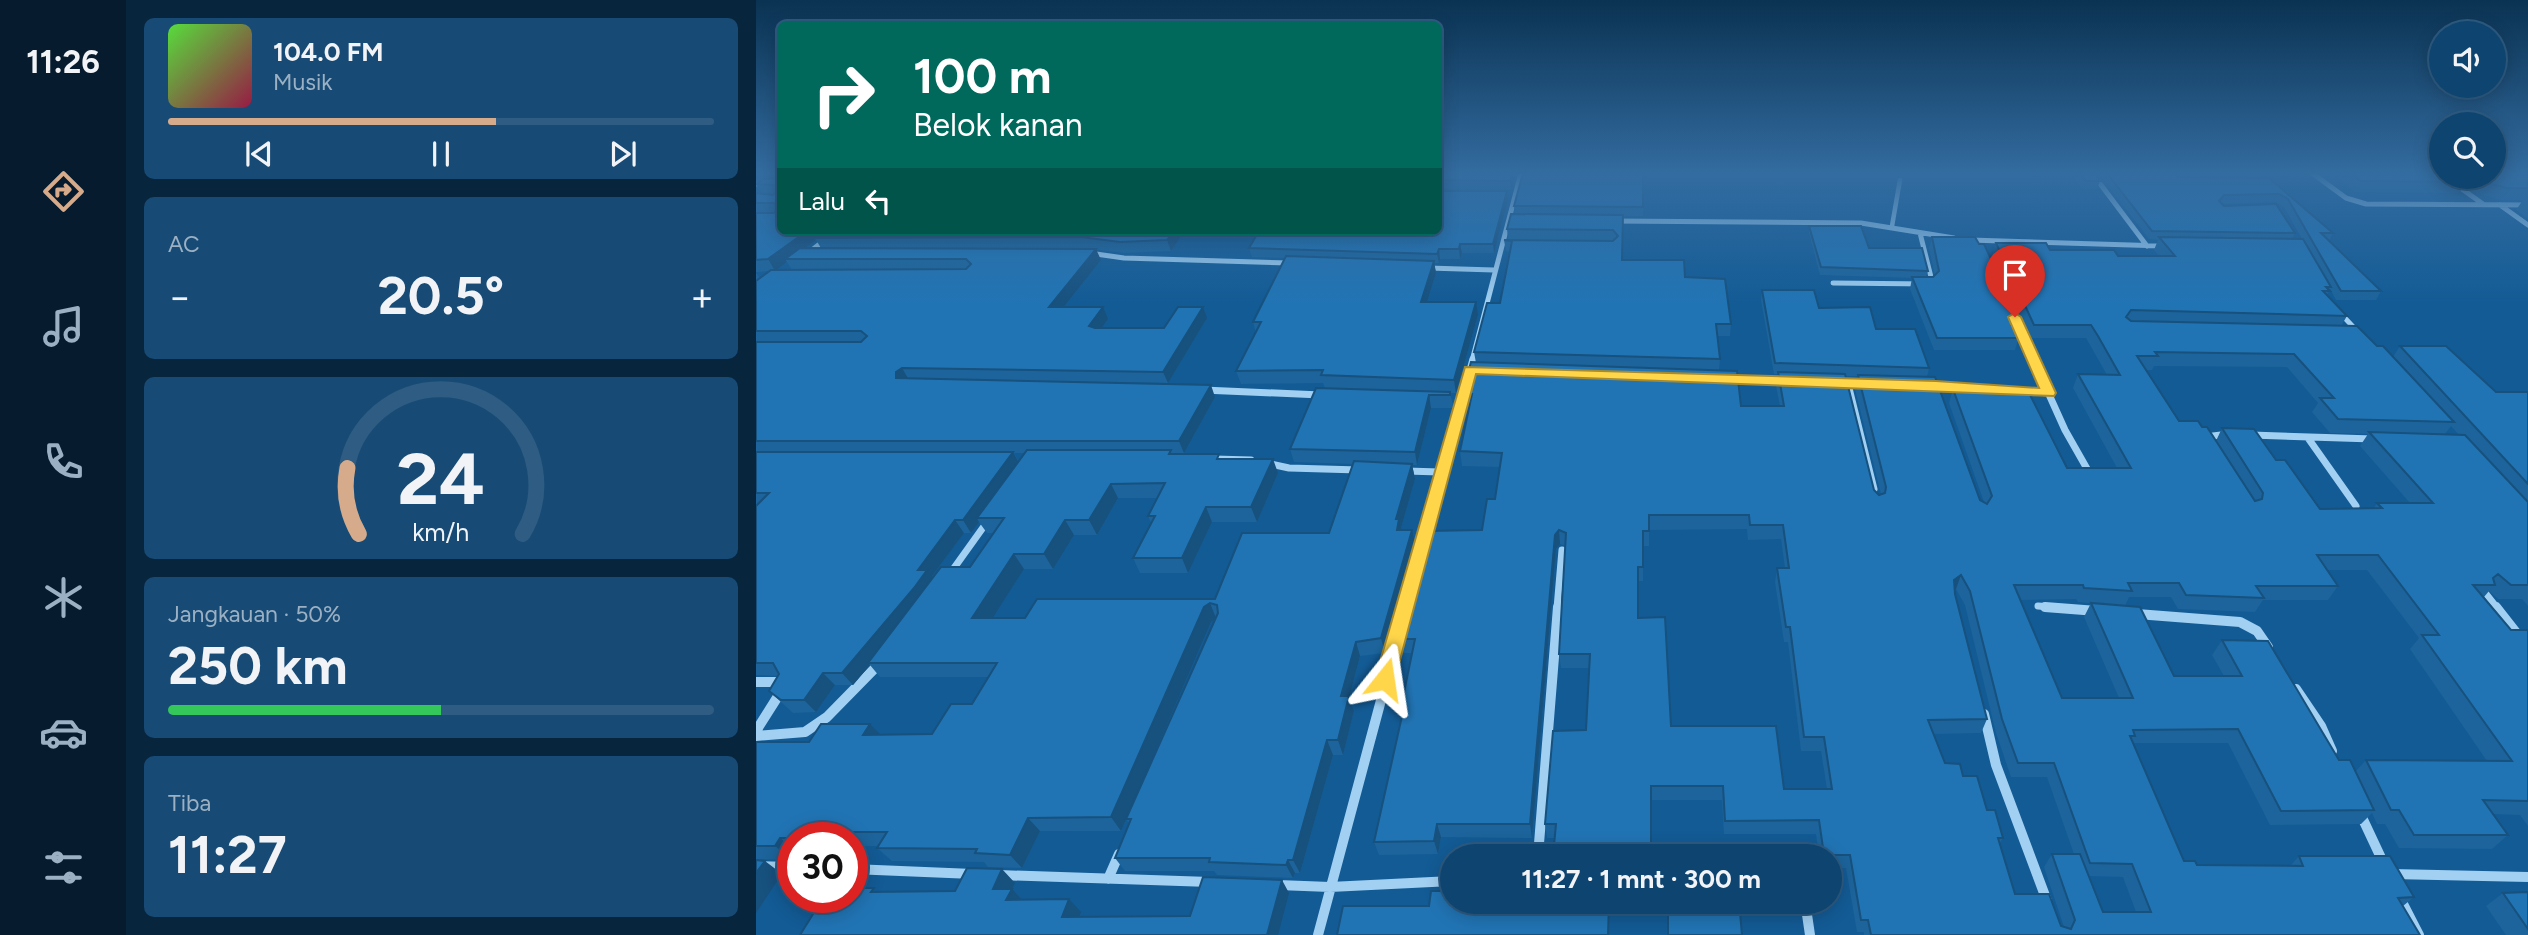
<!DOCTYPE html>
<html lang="id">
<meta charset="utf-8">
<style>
:root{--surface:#0e4470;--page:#174b75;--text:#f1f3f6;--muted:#9bb0c3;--line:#2e5c83;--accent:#d6ab8b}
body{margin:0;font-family:Figtree,sans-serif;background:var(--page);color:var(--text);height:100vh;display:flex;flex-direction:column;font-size:26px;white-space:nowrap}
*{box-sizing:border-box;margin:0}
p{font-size:23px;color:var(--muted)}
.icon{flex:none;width:38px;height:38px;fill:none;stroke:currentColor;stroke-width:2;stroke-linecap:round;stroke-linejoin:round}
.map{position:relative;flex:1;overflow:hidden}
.sheet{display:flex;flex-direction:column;gap:18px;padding:18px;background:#08253e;width:630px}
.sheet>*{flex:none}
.top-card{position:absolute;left:21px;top:21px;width:665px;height:214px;border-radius:10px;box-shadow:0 4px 18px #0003,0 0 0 2px var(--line);background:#00695c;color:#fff;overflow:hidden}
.fabs{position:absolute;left:1673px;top:21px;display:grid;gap:14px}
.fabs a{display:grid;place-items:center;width:77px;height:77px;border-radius:50%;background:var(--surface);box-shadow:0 4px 18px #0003,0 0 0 2px var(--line);font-size:35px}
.speed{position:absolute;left:21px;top:822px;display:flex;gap:14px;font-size:35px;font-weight:700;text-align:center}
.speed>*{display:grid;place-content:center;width:91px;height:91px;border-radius:50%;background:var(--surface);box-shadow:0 4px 18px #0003,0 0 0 2px var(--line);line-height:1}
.speed .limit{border:10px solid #d22;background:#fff;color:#111}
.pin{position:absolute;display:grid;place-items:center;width:60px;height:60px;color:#fff;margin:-72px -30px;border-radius:50% 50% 50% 0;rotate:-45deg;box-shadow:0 0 7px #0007}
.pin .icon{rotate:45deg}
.me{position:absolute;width:77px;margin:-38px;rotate:15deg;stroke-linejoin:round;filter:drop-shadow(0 0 5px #0008)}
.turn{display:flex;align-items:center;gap:24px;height:147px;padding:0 21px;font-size:32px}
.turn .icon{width:91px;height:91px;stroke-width:2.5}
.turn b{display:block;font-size:49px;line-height:60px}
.then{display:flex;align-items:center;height:66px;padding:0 21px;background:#0003;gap:14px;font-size:26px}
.big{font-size:52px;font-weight:700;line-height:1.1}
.sheet .card{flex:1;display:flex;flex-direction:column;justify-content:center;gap:10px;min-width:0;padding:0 24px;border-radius:10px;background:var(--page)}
.sheet .dial{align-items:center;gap:0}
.dial svg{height:182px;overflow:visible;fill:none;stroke:var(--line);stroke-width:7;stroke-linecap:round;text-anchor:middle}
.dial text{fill:var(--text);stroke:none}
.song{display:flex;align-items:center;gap:21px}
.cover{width:84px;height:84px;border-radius:10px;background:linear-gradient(135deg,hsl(110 70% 55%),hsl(340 70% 35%))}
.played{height:7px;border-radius:4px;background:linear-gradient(90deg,var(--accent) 60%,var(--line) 60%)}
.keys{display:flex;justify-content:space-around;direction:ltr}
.heat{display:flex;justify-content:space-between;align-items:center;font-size:38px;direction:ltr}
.charge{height:10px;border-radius:5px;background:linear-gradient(90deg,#34c759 50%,var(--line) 0)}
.trip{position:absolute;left:684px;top:844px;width:402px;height:70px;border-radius:35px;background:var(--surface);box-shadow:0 4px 18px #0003,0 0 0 2px var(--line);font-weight:700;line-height:70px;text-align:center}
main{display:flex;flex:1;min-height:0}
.dock{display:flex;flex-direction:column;width:126px;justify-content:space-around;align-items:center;background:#061b2d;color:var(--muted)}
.dock .icon{width:49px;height:49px}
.dock .current{color:var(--accent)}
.dock b{font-size:32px;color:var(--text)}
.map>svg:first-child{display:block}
</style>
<main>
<nav class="dock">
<b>11:26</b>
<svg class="icon current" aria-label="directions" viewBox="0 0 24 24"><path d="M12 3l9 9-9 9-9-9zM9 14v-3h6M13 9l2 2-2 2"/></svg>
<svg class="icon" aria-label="music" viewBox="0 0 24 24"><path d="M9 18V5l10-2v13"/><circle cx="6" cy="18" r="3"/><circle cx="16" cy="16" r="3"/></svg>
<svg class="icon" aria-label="phone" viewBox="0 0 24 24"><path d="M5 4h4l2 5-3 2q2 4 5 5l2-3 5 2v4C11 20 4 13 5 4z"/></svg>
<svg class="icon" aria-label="climate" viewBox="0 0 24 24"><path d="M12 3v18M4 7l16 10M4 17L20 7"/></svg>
<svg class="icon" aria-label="car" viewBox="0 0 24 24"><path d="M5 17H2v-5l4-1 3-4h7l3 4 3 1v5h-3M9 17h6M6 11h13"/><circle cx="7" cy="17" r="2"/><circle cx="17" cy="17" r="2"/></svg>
<svg class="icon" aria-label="filters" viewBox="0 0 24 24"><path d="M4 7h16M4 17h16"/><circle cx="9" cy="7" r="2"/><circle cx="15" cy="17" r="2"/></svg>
</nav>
<section class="sheet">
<div class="card">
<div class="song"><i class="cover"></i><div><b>104.0 FM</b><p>Musik</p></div></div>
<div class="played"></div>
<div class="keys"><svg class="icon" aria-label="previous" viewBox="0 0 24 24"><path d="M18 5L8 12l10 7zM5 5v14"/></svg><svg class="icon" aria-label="pause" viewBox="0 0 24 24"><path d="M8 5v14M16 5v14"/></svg><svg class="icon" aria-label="next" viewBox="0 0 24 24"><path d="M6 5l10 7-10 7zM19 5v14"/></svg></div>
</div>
<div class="card"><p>AC</p>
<div class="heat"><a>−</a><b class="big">20.5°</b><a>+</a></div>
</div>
<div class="card dial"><svg viewBox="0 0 100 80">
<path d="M14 69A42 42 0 1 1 86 69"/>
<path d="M14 69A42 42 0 0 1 9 40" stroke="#d6ab8b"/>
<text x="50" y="56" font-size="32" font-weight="700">24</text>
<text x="50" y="72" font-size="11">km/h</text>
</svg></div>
<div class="card"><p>Jangkauan · 50%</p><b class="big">250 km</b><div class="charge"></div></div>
<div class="card"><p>Tiba</p><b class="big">11:27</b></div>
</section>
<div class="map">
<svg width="1772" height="935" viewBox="0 0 1772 935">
<rect width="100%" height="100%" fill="#135b95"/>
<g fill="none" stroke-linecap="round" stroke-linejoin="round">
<path stroke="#a2d0f2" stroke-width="4.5" d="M1136,226L1144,180"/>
<path stroke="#a2d0f2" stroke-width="5" d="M1556,173L1590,198L1610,204L1772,205
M1339,177L1391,246
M1689,177L1727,204
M0,184H24
M1744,205L1772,225
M858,221L1105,223L1198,238
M1214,240L1408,246
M333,253L368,258L534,263
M51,254L80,231
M672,268L738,270
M1077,283L1174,284L1176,281L1164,233
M1585,314L1603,333
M1261,323L1278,361
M716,361L765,173"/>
<path stroke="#a2d0f2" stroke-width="7" d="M1277,359L1309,430L1334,474
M714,370L717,359
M975,380L1030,382
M1092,384L1118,489
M1175,385L1293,393
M447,390L565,395
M1495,435L1617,439
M1449,437L1473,434
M1552,438L1600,506
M458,459L495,460
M510,463L533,468L603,470
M650,471L684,472
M193,575L231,522
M1730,594L1741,608
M1282,606L1309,608
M650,608L709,388
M801,608L806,550"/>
<path stroke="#a2d0f2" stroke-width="10" d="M1289,607L1341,611
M1740,607L1772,648
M1381,614L1484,622L1501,631L1512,647
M0,682H27
M1540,689L1565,726L1576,751
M1228,714L1240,765L1291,901
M0,731L24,693
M0,736L49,732L71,717L123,664
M1604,813L1627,862
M782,856L802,607
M0,866L37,867
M96,869L217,874
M1636,874L1772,877
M243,875L454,882
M352,879L363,854
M522,885L574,887L696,881
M1644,898L1663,935
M1049,901L1054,935
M562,935L650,607"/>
</g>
<path fill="#1c649b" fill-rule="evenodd" d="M0,173H24V231H429L415,251L368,253L330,248H131L345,260L307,307L352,319L346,328H408L451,318L412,383L336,382L459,397L428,453H416L417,454L465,459L522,473L501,522H456L432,573H384L377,558L395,523L392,516L401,498H362L341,535H318L297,569H268L236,618H269L459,599L573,533L597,464L538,462L534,449L569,388L567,383L485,384L480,371L500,333L497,322L529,258L496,257L493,248L751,191L752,200L738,253H706L704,259H684L683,263H678L680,273L671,302L722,315L700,393H694L697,405L696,408H675L661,465H656L659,479L645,528L646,530L659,545L629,653L604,656L593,698L598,711L587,755H577L544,873H539L537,878L461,875L458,871H369L359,858L373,823L370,819L460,618L455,622L365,831H284L266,868L232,867L228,862L136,861L121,848L122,846H96V838H37V858L36,860L0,859V742H53L124,735L176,734L216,704L232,677H124L114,665L97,685H79L60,712L37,713L13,691L22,676L0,675V273L4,278L14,271L0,272V193L6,194L0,184L7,180H0ZM60,240L65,248H50ZM31,262L36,270H20ZM258,453H269L263,462ZM223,522L231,533H238L214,567L177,578L176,576L208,533H215Z
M682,173H760L755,190L682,189Z
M888,173L887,216H867L866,260L929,277L975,324L974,336H961L964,359L963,370L985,406H1024L1020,386L1022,374H1018L1005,300L1006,290L1063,308L1120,329L1173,368L1171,377L1224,500L1228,502L1193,403L1197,389L1311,468H1361L1317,388L1322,374L1351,375L1330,338H1273L1236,256L1240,243L1362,256H1403L1398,250L1402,240L1393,239L1342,173H1418L1422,177L1513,178L1577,233L1573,241L1625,291L1620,300H1580L1574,289L1571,295L1591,316L1585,326L1621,346L1637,357L1644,346L1740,392H1772V606L1766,599H1742L1733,591L1728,597L1755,630H1772V826L1764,815L1737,814L1752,835L1736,849L1643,848L1629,824H1621L1616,813L1605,824L1514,825L1472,743H1377L1428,861L1441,865L1534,866L1543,856L1658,897L1647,906L1664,935H1108V932H1101L1090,868H1074V856H1063L1060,834H968L966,800H895V856H797L799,838H791L789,824L830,730L833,668H805L803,654L809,546L804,544L800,549L776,838L685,837L682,854L623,855L618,842L647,714L645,707L656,653H645L641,639L726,530L739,499L744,467L706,466L704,451L713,408H708L706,394L720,363L718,352L744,303L754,252L750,251L748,240H752L751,229L759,214L758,206ZM1519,202L1528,207L1546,239H1536L1539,233L1468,206L1466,204ZM1398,366L1531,367L1562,403L1556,412L1574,433L1612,434L1604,446L1654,503H1621L1618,508L1564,509L1520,460L1466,428L1460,441L1446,427L1423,421L1390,370H1396ZM1090,376H1102L1099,389L1125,494L1123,495L1118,490ZM1695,426L1703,435L1689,434ZM991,529L992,540L1025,539L1029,568H1021L1019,582L1028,642H1032L1045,751H1065L1071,789H1028L915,726L882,618V581H887V546H893V530ZM1571,570H1611L1663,638L1654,649L1731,761L1610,760L1599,772L1583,760L1466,640L1456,655L1468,676H1418L1335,603L1328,617L1363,698H1306L1264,600L1320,599L1322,602L1369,606L1373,597H1415L1422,609L1499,612L1507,600H1572L1582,586ZM1200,589L1209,605L1240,733L1255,777H1291L1318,854H1296L1288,867L1308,927L1305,926L1259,894L1244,843L1247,838L1231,810L1207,776L1189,763L1177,734L1225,733L1231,719L1199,594V590ZM1333,876L1367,877L1380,912H1347Z
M1314,173H1339L1344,181L1341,189H1327Z
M1577,173H1685V177H1738L1772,173V219L1760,210L1767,200H1744L1721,193L1708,185L1703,193L1599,192Z
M1053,226L1172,271L1170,277H1177L1179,276L1173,248L1176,237L1266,326L1259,350H1178L1154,289L1156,278L1064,275L1053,233Z
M1772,892V935H1750L1730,906L1747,893Z"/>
<path fill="#17517e" d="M757,173H760L755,190L754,181Z
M751,191L752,200L738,253L737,244Z
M51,231H73L58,238L60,240L35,259H29L31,262L19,271L12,259Z
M418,231H429L415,251L411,240Z
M704,244L706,253L704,259L703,249Z
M340,249L345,260L298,319L293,307Z
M683,249L684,259L683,263L681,254Z
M678,261L680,273L667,315L665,302Z
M720,302L722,315L700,393L698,380Z
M347,307L352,319L339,338L333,326Z
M447,307L451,318L412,383L407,372Z
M146,368L153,380L140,378V372Z
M455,385L459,397L428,453L423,441Z
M673,395L675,408L661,465L659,452Z
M257,452L264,465L221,518L223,522L215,533L207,520Z
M517,459L522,473L501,522L495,507Z
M656,464L659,479L645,528L647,534L641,530L640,519Z
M355,484L362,498L341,535L333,520Z
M450,507L456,522L432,573L426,558Z
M199,520L208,533L176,576L180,582L112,663L114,665L97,685L86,673Z
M309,520L318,535L297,569L288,554Z
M656,530L659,545L629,653L625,638Z
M803,530L804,544L800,549L776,838L774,824L799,535Z
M258,554L268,569L227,633L216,618Z
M1205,575L1200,589L1193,594L1198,580Z
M454,603L460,618L455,622L365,831L355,817L448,607Z
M600,642L604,656L593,698L598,711L587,755L582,740L585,696Z
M67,673L79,685L60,712L48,700Z
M114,724L128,738L107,735Z
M571,740L577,755L544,873L537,860Z
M272,818L284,831L266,868L254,855Z
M681,824L685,837L682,854L678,841Z
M37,832L44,838H37V841L33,838Z
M24,838L37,848V858L36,860L19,846Z
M532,860L539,873L537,878L530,865Z
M9,861L26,874L0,913V873Z
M246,869L259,883L256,889L268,902L251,900L237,889Z
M526,880L533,893L522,935H511Z
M313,899L325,912L318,930L306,917Z"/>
<path fill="#2174b4" stroke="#17517e" stroke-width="2" fill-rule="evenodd" d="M22,173H24V231H51L12,259L0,260V213H18L22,208L18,203H0V193L17,195L22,190L19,185L0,184L8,179L21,178Z
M682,173H757L754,181L682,180Z
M767,173H887V207L758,206Z
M1324,173H1339L1344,181H1330Z
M1351,173H1418L1422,177L1513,178L1577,233H1565L1625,291H1585L1532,199L1523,194L1468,195L1463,201L1468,206L1520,204L1539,233L1396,231Z
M1596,173H1685V177H1703L1710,182L1605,181Z
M1738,173H1772V188H1751L1728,182L1720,177H1738Z
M682,191H751L737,244H704L703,249H683L681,254L493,248L503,231H682Z
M755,214L867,215L866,260H928L929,277L969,279L975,324H960L964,359L718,352L731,303H744L756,241L748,240L857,241L862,236L857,230L751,229Z
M1053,226H1105L1113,248H1166L1172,271L1065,267Z
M67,231H418L411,240L364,242L325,237L58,238Z
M1176,237H1219L1223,244H1228L1266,326H1256L1263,338H1181L1156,277H1177L1183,271Z
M1403,237L1547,239L1575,287H1570L1574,291H1567L1591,316L1375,310L1370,317L1375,321L1601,326L1621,346H1627L1698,422L1582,419L1564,398H1578L1538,354L1399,352L1402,356H1381L1423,421H1442L1446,427H1451L1499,501L1506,499L1507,493L1466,428L1498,429L1520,460H1529L1564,509L1626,508L1621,503H1677L1613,432L1709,435L1772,502V585H1755L1742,574L1737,578L1739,585H1717L1755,630H1772V801L1727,800L1752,835H1658L1643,810H1635L1610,760L1756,761L1666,635H1683L1622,555H1561L1582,586H1500L1508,598L1430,595L1423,583H1372L1376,591L1328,588L1327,585H1258L1306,698H1377L1335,603L1384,607L1418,676H1486L1466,640L1512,641L1583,760H1594L1618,810L1525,811L1482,729L1377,730L1379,736H1374L1428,861H1439L1441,865L1547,866L1543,856H1634L1658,897L1642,898L1664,935H1115L1112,920H1105L1094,855H1068L1063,820L969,821L967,786H895V852H854L853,856H797L800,824H789L797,731L830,730L834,654H803L810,533L803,530L799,535L774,824H681L678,841L618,842L648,707H645L659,639H641L669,531L726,530L731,499H739L746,453L704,451L716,394H706L715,362L981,371L985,406H1028L1022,372L1089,374L1118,490L1123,495L1129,493L1130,487L1102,375L1179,377L1224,500L1231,504L1236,496L1197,389H1271L1311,468H1375L1322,374L1364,375L1342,336L1335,325H1278L1240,243H1290L1294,250H1358L1362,256H1419ZM893,515H993L994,525H1027L1033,568H1021L1030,627H1034L1048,737H1068L1076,789H1028L1020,726H915L909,617L882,618V567H887V531H893ZM1205,575L1214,591L1246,719L1262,763H1298L1334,863L1376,864L1395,912H1347L1324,854H1296L1319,920L1315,929L1305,926L1293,894H1259L1242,838H1247L1239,810H1231L1221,776H1207L1204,764L1189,763L1172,720L1231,719L1199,594L1198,580Z
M44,248L340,249L293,307H347L333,326L339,328H408L422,307H447L407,372L146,368L140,372V378L455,385L423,441H0V342H105L111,336L105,331H0V281L15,270L210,269L215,264L210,259H29Z
M530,256L678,261L665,302H720L698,380L565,375L567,370L480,371L505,322H497Z
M1006,290H1058L1063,308L1114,307L1120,329H1159L1173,368L1019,363Z
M1644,346H1690L1740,392H1772V484Z
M560,388L694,392V395H673L659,452L534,449Z
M271,450H415L413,454H463L461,459H517L495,507H450L426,558H377L399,516H392L409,483L355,484L333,520H309L288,554H258L216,618H269L281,599H459L486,533H573L598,461L656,464L640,519H643L641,530H656L625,638L600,642L585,696H593L582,740H571L537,860H532L530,865L453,862L454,858H359L375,819H370L462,613L461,605L454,603L448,607L355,817L272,818L254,855L219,853L221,849L121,848L131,832H37L33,838H24L19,846H0V742H53L65,724H114L107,735L176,734L195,704H216L241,663H112L185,567H214L248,518H221Z
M0,452H257L207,520H199L162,570H171L158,588L86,673H67L48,700H25L13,691L23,674L17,663H0V506L13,493H0Z
M0,860L9,861L0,873Z
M211,868L246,869L237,889H256L250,900L313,899L306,917L434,916L447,877L526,880L511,935H44L67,898H96V888H118L115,892L199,891Z
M675,891H696V901H853L852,935H581L587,906H673Z
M1772,892V929L1747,893Z
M912,901H983L986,935H912Z"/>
<linearGradient id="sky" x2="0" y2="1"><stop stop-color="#0a3252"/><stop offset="0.57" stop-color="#336ca0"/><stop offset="1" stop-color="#336ca0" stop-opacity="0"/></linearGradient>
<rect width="1772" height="304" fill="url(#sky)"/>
<path fill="#ffd54a" stroke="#a68a30" stroke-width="2" d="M1259,313L1265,317L1300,393L1298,396L720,374L639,679L636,685H622L619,679L709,367L1180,381L1283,388L1252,317Z"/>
</svg>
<div class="fabs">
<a><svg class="icon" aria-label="sound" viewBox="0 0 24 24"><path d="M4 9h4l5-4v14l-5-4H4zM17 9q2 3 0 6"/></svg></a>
<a><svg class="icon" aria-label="search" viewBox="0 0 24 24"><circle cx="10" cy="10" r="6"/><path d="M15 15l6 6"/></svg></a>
</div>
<div class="speed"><div class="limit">30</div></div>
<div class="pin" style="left:1259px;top:317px;background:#d93025"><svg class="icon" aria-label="arrive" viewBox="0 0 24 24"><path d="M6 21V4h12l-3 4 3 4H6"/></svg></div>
<svg class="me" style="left:629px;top:679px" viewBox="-20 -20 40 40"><path d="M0-17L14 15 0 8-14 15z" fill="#ffd54a" stroke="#fff" stroke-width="4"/></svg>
<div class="trip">11:27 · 1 mnt · 300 m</div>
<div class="top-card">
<div class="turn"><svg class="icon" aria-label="right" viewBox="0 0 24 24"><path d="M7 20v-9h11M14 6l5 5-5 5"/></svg><div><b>100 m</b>Belok kanan</div></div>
<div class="then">Lalu<svg class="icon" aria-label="left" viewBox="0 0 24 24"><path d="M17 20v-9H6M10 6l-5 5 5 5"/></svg></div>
</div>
</div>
</main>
